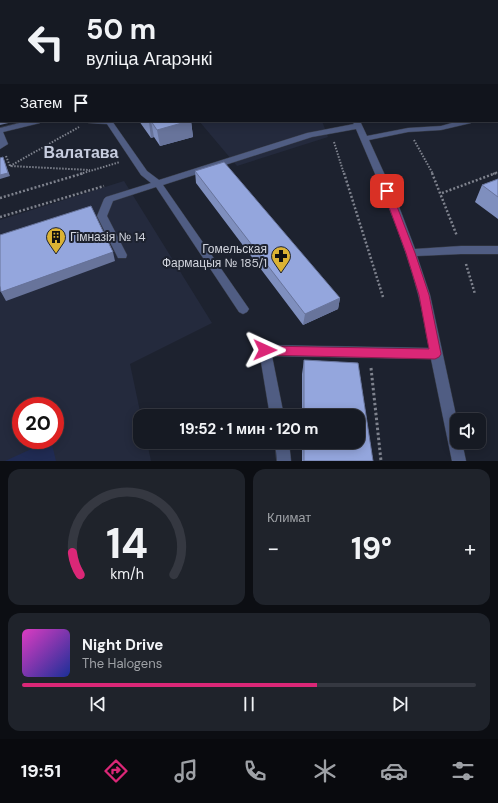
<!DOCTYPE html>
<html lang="ru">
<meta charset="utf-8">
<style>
:root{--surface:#161a23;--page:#1f232b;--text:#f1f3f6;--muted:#9ea1a6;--line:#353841;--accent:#db2777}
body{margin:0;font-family:"DM Sans",sans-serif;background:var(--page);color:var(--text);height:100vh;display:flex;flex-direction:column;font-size:15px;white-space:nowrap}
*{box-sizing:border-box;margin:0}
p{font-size:13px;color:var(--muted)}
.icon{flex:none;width:22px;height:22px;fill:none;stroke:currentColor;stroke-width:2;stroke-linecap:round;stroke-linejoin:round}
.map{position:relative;height:461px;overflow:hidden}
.side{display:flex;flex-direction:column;gap:8px;padding:8px;background:#0c0e13;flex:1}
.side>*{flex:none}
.hud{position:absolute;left:0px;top:0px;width:498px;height:122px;box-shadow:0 2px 10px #0003,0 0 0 1px var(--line);background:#161a23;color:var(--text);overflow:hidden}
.controls{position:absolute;left:450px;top:413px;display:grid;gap:8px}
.controls a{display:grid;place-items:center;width:36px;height:36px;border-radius:8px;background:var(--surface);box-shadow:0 2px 10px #0003,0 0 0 1px var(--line);font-size:20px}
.speed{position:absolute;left:12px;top:397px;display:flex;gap:8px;font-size:20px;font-weight:700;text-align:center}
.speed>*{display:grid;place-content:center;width:52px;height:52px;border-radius:50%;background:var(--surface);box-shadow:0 2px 10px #0003,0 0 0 1px var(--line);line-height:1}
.speed .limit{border:6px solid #d22;background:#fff;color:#111}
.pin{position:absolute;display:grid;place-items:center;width:34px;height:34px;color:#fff;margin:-17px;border-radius:8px;box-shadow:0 2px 6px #0006}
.me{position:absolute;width:44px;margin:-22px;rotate:91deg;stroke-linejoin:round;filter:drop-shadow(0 0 3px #0008)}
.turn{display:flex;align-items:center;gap:14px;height:84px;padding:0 20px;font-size:18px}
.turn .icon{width:52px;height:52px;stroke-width:2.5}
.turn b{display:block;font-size:28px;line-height:34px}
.then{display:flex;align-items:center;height:38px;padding:0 20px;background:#0003;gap:8px;font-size:15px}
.big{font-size:30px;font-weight:700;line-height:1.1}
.side .widget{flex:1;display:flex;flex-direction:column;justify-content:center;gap:6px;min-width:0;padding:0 14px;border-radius:12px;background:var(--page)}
.side .dial{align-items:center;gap:0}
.dial svg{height:104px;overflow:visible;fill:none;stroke:var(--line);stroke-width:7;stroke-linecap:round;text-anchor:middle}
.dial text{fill:var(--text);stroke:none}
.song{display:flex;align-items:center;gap:12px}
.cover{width:48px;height:48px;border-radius:6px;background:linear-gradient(135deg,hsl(310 70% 55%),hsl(230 70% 35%))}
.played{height:4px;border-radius:2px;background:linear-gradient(90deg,var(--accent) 65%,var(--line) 65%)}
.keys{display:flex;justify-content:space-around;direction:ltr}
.heat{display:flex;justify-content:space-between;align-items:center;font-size:22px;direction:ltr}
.side .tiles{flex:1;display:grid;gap:8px;grid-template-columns:1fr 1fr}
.widget:last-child{grid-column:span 2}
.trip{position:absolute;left:133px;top:409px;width:232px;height:40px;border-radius:12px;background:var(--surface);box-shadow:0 2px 10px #0003,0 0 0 1px var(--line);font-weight:700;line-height:40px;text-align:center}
.tab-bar{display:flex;height:64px;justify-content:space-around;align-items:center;background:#090a0e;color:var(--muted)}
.tab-bar .icon{width:28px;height:28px}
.tab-bar .current{color:var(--accent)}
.tab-bar b{font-size:18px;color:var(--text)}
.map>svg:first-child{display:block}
</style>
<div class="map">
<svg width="498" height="461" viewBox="0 0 498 461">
<rect width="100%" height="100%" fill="#1d222f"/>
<path fill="#242a3d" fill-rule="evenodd" d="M199,121H322L328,137L237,166Z
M124,181L212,323L130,364L141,416H140V442H147L151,461H0V220ZM21,406H55V440H21Z"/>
<path fill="#202b53" d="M51,440L56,461H5Z"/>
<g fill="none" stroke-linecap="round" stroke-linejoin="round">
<g stroke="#3a3f4b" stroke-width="1">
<path id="minor" d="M10,0H16V1H10Z
M497,2L498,3V7L497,6Z
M0,51H1V55H0Z
M27,121H41L40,123L3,132L8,144L0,149V128Z
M85,121H112L147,171L159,180L307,133L354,124L352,121H360L367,136L408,128L441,126L459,121H472L471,123L441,130L408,132L369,140L398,204L415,249L461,246H498V254H461L417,256L430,295L457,420V442H462L466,461H452L431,359L272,356L284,416H270L259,350L261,346L265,345L429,348C425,331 423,312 418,294C403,237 379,183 356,129L312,137L163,185L247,306L249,309L247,312L243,314L239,312L156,187L113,201L107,216L127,255L126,258H118L97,216L104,199L106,197L151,183L141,175L107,124L89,123Z
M275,442H289L291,461H277Z"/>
</g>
<g stroke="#3a3f4b" stroke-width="1">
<path id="major" d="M292,0H298L299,1H293Z
M0,6H1V10H0Z
M497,11H498V15H497Z"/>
</g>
<path stroke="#7f838e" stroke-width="1.5" stroke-dasharray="1 1" stroke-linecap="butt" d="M323,0L330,1
M399,0L416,1
M253,1L267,0
M435,1L454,0"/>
<path stroke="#7f838e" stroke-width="2" stroke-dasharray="1.5 1.5" stroke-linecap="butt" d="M414,140L433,174
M334,142L344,174
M6,156L10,166L90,170
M10,166L79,127
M80,174L120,162
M493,174L498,172"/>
<path stroke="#7f838e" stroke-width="2.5" stroke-dasharray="2 2" stroke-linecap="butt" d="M344,173L383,297
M432,173L457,236
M442,193L496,173
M0,198L84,173
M0,217L104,186
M466,264L475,294"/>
<path stroke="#7f838e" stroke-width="3" stroke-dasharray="2.5 2.5" stroke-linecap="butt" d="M371,368L381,461"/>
<use href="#minor" fill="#505d83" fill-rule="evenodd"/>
<use href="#major" fill="#7e97e6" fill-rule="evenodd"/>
</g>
<path fill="#7f8fbe" d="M497,62H498V94H497Z
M139,121H191L193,137L160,146L154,137L151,138Z
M195,171L340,298L338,309L303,325L196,183Z
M498,179V219L475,202L482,185Z
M304,360L358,363L373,461H302V442H358V416H302V374Z"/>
<path fill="#68749b" d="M498,85V94H497V88Z
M0,108H1V121H17L0,125Z
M151,121L154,137L151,138L149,122Z
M188,121H191L193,137L160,146L157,130Z
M4,160L10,176L0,179V175Z
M113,252L115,261L6,301L1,292Z
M340,298L338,309L303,325L305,314Z"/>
<path fill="#94a6dd" stroke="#68749b" d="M497,62H498V80H497Z
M0,93H1V108H0Z
M148,121H189L157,130L151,121L149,122Z
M3,157L8,173L0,175V158Z
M224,162L340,298L305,314L195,171Z
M498,179V197L482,185Z
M91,206L113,252L1,292L0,286V235Z
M304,360L358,363L373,461H304V442H358V416H304Z"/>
<path fill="#db2777" stroke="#8e194d" d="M384,189H390L391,191L415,253L429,295L441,354L439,357L435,359L265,355L261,354L259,350L261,347L265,346L429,349L419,295L406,253L383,191Z"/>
<defs>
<g id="building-pin" transform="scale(1)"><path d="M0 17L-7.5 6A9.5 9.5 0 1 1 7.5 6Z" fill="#dbb233" stroke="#1d222f"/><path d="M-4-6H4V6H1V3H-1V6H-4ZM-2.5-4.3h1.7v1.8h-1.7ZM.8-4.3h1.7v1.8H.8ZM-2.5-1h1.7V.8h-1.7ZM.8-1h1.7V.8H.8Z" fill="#111"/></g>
<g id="pharmacy-pin" transform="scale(1)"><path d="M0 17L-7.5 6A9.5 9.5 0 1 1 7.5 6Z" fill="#dbb233" stroke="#1d222f"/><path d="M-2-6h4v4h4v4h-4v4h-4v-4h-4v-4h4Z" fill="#111"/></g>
</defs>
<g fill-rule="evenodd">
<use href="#building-pin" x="56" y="237"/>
<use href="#pharmacy-pin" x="281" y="256"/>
</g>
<g text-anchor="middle" stroke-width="4" stroke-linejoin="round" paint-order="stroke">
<g font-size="12" fill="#d2d5de" stroke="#1d222f" text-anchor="start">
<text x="70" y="241">Гімназія № 14</text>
<text x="267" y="253" text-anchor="end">Гомельская<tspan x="267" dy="14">Фармацыя № 185/1</tspan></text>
</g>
<g font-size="16" font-weight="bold" fill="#c6ccde" stroke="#1d222f">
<text x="81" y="158">Валатава</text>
</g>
</g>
</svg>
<div class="controls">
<a><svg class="icon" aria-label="sound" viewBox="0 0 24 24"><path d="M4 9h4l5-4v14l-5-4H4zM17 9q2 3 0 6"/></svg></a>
</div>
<div class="speed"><div class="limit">20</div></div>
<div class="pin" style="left:387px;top:191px;background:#d93025"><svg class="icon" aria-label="arrive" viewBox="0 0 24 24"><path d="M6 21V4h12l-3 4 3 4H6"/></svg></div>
<svg class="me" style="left:265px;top:350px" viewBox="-20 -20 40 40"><path d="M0-17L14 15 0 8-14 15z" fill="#db2777" stroke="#fff" stroke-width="4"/></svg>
<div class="trip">19:52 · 1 мин · 120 m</div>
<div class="hud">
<div class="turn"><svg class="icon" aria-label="left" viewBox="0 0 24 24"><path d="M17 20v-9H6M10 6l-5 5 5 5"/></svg><div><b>50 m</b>вуліца Агарэнкі</div></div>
<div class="then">Затем<svg class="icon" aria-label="arrive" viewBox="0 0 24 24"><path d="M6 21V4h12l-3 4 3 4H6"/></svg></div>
</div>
</div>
<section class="side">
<div class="tiles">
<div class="widget dial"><svg viewBox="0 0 100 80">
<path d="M14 69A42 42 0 1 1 86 69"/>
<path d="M14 69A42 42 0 0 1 8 52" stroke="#db2777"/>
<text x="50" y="56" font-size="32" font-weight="700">14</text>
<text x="50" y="72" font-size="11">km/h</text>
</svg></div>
<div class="widget"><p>Климат</p>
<div class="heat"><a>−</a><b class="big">19°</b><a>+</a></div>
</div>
<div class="widget">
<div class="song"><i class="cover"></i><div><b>Night Drive</b><p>The Halogens</p></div></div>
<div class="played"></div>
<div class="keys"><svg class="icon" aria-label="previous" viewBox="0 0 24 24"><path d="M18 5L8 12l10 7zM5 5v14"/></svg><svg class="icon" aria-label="pause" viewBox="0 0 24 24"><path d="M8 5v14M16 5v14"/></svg><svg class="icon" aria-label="next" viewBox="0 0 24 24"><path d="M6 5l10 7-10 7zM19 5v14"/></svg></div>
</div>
</div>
</section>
<nav class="tab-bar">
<b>19:51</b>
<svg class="icon current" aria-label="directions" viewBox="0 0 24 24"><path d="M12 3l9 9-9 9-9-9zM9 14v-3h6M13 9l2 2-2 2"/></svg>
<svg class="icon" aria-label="music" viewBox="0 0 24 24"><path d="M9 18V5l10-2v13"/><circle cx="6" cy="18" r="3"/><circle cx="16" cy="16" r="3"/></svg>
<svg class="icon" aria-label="phone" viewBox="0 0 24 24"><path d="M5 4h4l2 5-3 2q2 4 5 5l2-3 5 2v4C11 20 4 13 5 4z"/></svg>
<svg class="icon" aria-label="climate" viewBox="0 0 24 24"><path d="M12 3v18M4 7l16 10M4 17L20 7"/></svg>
<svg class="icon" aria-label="car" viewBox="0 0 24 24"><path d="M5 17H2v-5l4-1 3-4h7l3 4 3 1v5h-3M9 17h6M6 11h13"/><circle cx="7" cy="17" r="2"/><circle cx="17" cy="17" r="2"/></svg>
<svg class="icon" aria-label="filters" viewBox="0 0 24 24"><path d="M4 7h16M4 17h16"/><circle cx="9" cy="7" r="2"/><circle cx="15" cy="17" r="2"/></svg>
</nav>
